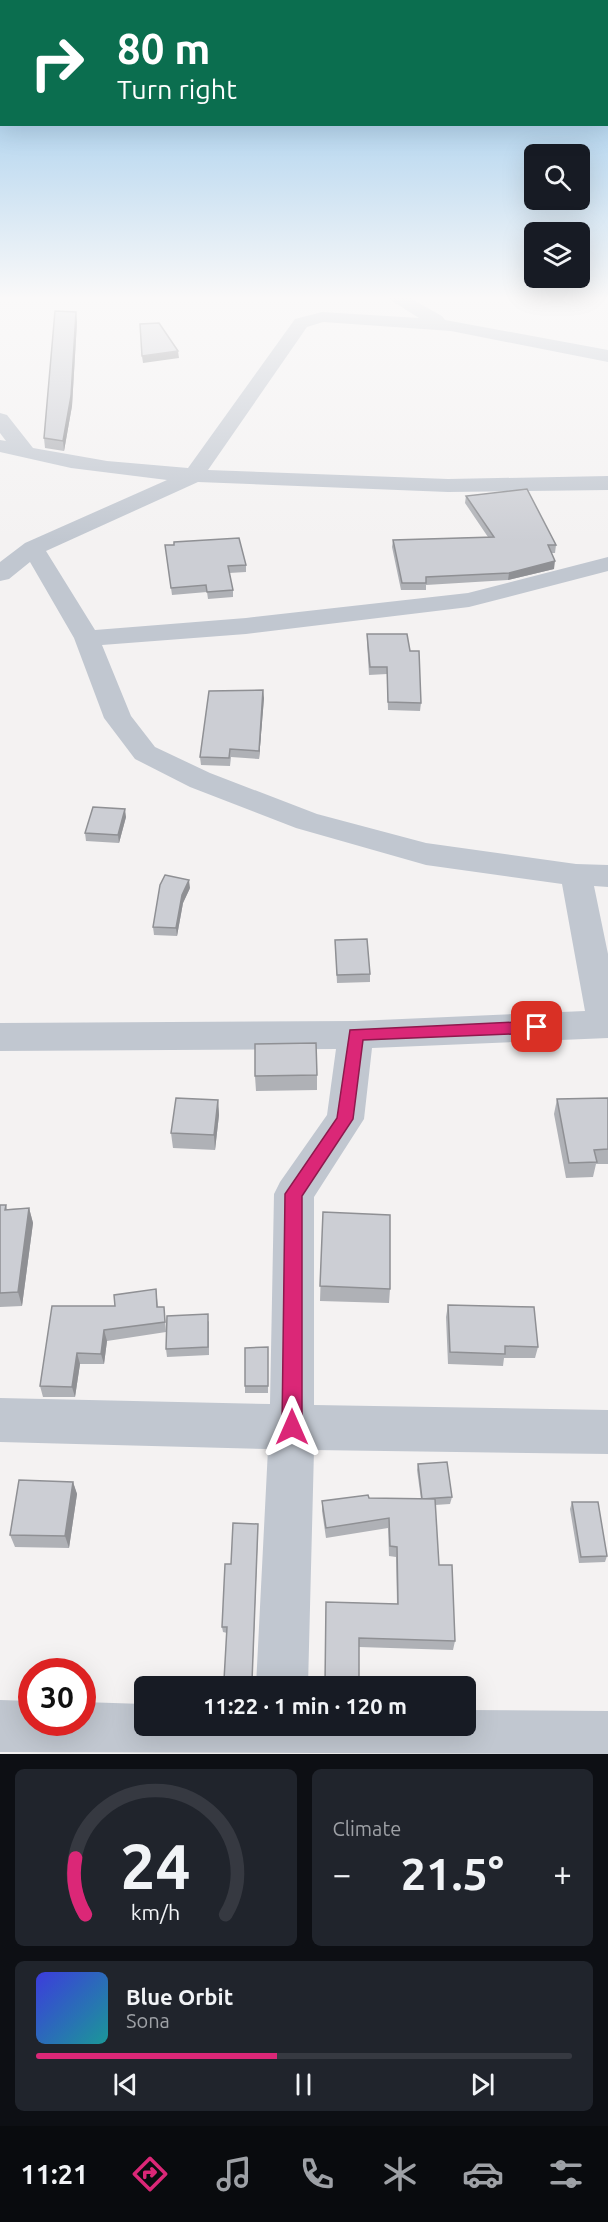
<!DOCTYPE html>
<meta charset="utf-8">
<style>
:root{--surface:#171b24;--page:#20242c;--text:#f1f3f6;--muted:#9ea1a6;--line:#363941;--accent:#db2777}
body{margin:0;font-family:Ubuntu,sans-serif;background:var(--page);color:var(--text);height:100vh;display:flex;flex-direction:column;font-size:22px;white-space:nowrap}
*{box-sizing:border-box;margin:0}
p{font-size:20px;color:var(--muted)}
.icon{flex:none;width:33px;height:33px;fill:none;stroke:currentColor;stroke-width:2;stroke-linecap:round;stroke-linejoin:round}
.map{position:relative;height:1754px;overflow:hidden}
.side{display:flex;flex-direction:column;gap:15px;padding:15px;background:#0d0f14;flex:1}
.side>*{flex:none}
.banner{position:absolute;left:0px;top:0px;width:609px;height:126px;box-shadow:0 6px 24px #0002;background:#0b6e4f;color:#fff;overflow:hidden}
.tools{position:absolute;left:524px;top:144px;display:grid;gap:12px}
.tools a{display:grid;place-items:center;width:66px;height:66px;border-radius:9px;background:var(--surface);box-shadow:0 6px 24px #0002;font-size:30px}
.speed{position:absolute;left:18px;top:1658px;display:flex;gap:12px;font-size:30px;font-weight:700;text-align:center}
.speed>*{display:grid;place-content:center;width:78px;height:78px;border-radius:50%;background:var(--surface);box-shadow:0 6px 24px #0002;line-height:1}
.speed .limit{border:9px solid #d22;background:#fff;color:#111}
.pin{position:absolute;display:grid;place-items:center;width:51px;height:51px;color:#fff;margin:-26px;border-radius:12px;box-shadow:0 3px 9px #0006}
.me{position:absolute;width:66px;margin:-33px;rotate:0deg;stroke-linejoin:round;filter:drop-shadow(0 0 4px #0008)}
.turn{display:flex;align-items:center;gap:21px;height:126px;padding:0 18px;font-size:27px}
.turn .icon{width:78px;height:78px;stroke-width:2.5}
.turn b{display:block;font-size:42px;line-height:51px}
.big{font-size:45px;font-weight:700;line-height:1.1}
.side .tile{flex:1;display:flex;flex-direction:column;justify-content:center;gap:9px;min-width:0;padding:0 21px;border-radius:9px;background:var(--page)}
.side .dial{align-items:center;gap:0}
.dial svg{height:156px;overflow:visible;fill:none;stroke:var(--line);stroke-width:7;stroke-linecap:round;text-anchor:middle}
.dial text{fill:var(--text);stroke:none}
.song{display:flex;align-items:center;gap:18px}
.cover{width:72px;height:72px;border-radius:9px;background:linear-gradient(135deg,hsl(240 70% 55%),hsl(180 70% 35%))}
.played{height:6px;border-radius:3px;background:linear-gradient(90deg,var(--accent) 45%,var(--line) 45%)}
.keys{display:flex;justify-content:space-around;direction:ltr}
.heat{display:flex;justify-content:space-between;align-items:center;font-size:33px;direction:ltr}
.side .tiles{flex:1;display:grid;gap:15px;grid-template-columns:1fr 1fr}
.tile:last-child{grid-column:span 2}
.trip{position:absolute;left:134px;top:1676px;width:342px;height:60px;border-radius:9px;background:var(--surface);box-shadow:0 6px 24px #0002;font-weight:700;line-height:60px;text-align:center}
.tabs{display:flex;height:96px;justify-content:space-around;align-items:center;background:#090b0e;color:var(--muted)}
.tabs .icon{width:42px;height:42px}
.tabs .on{color:var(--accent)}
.tabs b{font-size:27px;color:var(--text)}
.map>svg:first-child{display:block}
</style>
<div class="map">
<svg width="608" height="1754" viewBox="0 0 608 1754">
<rect width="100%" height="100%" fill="#f4f2f2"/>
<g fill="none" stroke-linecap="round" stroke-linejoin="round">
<path fill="#c1c7d0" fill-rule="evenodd" d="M384,296H406L442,316L445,320L608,350V362L451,331L323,322L307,327L208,470L448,479L608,476V490L448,492L198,482L46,551L95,630L246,618L468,593L608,557V571L469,607L246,634L102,645L131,716L155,747L210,773L317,814L426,843L576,864L608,865V887L594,886L608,954V1038L372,1048L364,1119L314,1197V1405L608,1410V1454L314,1450L308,1686H256L268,1449L0,1442V1398L270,1404L274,1194L280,1182L327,1115L336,1049L0,1051V1023L356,1021L585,1011L562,884L426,865L296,828L190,787L135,759L104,718L74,638L30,562L9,579L0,581V562L25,543L167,480L71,468L0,452V440L6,441L0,433V413L7,415L33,448L107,461L188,468L295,319L322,312L419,318Z
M0,1700L32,1701V1722H82V1702L144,1704V1725H465V1710L608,1711V1754L0,1752Z"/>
</g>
<path fill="#afb1b6" d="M77,322L72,406L64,451L45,448L44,438Z
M466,496L556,545L555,553H551L554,569L508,580L426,585V590H401L392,547L393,540L488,537L465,503Z
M166,553L246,565V572L229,573L233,590V597L208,599L207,592L172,595Z
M367,634L410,651L421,703L420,711L388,710L387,674L369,675L367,642Z
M264,698L259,759L231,757L230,766L201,765L200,757Z
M126,817L119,843L86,841L85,833Z
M190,888L183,903L177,936L154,935L153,927Z
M335,940L370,974V982L337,983Z
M317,1075V1090L256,1091L255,1076Z
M608,1098V1164H596L593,1177L566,1178L554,1114L557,1099Z
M218,1100L219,1115L215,1150L173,1148L171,1133Z
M0,1205H6L7,1209L29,1208L33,1223L22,1306L0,1307Z
M323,1212L390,1289L389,1303L320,1301Z
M156,1289L158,1307L165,1318L166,1332L107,1341L104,1364H80L75,1397H43L40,1386L115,1306Z
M448,1305L538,1347L535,1358H504L503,1366L448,1364L446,1317Z
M209,1321V1355L167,1357L166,1349Z
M268,1347V1393H245V1386Z
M418,1464L452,1497L450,1504L435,1505L439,1565L455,1641L453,1650L359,1647V1686H325L326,1602L397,1604L396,1557L389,1556L388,1528L326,1538L322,1511V1501L369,1498L421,1499L417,1470Z
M73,1482L77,1494L69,1548L15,1547L10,1535Z
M572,1502L607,1556L605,1562L579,1563L570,1509Z
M258,1524L252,1686L224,1685V1680L227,1633L223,1632L222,1627L231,1564Z"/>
<path fill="#8f9094" d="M76,312L77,322L72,406L64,451L63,441Z
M178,351L179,358L143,363L142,356Z
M555,561L554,569L508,580L509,573Z
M263,690L264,698L259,759V751Z
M125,809L126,817L119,843L118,835Z
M189,880L190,888L183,903L177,936L176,928L182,895Z
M218,1100L219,1115L215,1150L214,1135Z
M29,1208L33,1223L22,1306L18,1292Z
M104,1330L107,1341L104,1364L101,1354Z
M77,1353L80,1364L75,1397L72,1387Z
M73,1482L77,1494L69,1548L65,1536Z
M258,1524V1530L252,1686V1681Z"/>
<path fill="#ccced4" stroke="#8f9094" stroke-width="1.5" d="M55,311L76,312L71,396L63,441L44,438Z
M159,323L178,351L142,356L140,324Z
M527,489L556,545H548L555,561L509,573L426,577V583H402L393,540L494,537L466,496Z
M239,538L246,565L228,566L233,590L207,592L206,585L171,588L165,545H174V542Z
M367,634H407L410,651H419L421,703L388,702L387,667H370Z
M263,690L259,751L230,749L229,758L200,757L209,691Z
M93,807L125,809L118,835L85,833Z
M165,875L189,880L182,895L176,928L153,927L160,885Z
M367,939L370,974L337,975L335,940Z
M316,1043L317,1075L255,1076V1044Z
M176,1098L218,1100L214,1135L171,1133Z
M608,1098V1149L594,1150L597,1162L569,1163L557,1099Z
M0,1205H6L5,1210L29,1208L18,1292L0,1293Z
M323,1212L390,1215V1289L320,1286Z
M156,1289L157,1307H164L165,1322L104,1330L101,1354L77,1353L72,1387L40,1386L52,1306H115L114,1295Z
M448,1305L534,1307L538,1347L505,1346V1354L450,1352Z
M208,1314V1347L166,1349L167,1316Z
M268,1347V1386H245V1348Z
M447,1462L452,1497L422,1499L418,1464Z
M19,1480L73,1482L65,1536L10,1535Z
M368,1495L369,1498L435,1499L439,1565H452L455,1641L359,1638V1685L325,1684L326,1602L398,1604L397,1547L390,1546L389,1518L326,1528L322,1501Z
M572,1502H598L607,1556L581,1557Z
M233,1523L258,1524L252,1681L224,1680L227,1627H222L225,1564H231Z"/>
<linearGradient id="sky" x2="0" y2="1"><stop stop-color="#86bee8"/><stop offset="0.55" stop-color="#faf9f9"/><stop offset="1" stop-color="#faf9f9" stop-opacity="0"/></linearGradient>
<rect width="608" height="542" fill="url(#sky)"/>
<path fill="#db2777" stroke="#8e194d" stroke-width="1.5" d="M537,1021L542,1023L544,1027L542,1031L537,1033L363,1040L353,1119L302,1196V1427L299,1434L292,1437L285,1434L282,1427L285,1194L337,1118L350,1030Z"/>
</svg>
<div class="tools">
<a><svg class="icon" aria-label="search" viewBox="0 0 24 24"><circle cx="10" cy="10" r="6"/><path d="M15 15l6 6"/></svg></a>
<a><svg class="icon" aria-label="layers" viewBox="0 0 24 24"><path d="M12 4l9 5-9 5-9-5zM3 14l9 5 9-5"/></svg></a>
</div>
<div class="speed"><div class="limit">30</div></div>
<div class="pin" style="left:537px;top:1027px;background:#d93025"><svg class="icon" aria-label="arrive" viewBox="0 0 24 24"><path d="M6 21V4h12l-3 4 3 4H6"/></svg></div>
<svg class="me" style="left:292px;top:1427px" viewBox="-20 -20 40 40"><path d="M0-17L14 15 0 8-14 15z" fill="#db2777" stroke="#fff" stroke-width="4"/></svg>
<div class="trip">11:22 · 1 min · 120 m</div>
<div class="banner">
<div class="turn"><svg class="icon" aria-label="right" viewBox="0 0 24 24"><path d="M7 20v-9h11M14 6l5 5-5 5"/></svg><div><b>80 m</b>Turn right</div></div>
</div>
</div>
<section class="side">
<div class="tiles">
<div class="tile dial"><svg viewBox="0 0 100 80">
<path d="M14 69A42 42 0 1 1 86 69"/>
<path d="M14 69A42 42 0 0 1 9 40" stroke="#db2777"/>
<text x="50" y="56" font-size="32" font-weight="700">24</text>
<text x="50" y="72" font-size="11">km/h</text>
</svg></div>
<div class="tile"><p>Climate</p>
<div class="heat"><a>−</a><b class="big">21.5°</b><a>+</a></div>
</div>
<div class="tile">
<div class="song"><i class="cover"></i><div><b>Blue Orbit</b><p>Sona</p></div></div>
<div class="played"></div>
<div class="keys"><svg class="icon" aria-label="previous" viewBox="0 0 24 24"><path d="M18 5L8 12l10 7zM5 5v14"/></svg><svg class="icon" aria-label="pause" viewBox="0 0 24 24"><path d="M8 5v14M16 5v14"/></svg><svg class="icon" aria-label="next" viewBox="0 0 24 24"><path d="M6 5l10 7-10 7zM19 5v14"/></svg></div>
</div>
</div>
</section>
<nav class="tabs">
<b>11:21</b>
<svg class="icon on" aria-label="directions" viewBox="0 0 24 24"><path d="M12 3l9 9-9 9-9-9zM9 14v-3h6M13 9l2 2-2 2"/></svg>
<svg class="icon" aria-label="music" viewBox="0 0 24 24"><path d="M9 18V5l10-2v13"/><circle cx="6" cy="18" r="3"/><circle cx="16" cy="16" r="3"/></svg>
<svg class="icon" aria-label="phone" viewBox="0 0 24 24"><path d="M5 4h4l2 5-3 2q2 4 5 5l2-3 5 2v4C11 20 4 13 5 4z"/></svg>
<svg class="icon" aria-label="climate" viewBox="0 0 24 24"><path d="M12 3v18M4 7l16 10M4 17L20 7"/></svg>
<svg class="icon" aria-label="car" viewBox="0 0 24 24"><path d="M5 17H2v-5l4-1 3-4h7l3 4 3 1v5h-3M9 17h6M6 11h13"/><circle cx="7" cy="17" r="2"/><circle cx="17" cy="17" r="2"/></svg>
<svg class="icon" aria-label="filters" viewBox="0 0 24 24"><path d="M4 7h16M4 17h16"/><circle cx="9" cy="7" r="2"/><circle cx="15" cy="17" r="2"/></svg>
</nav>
